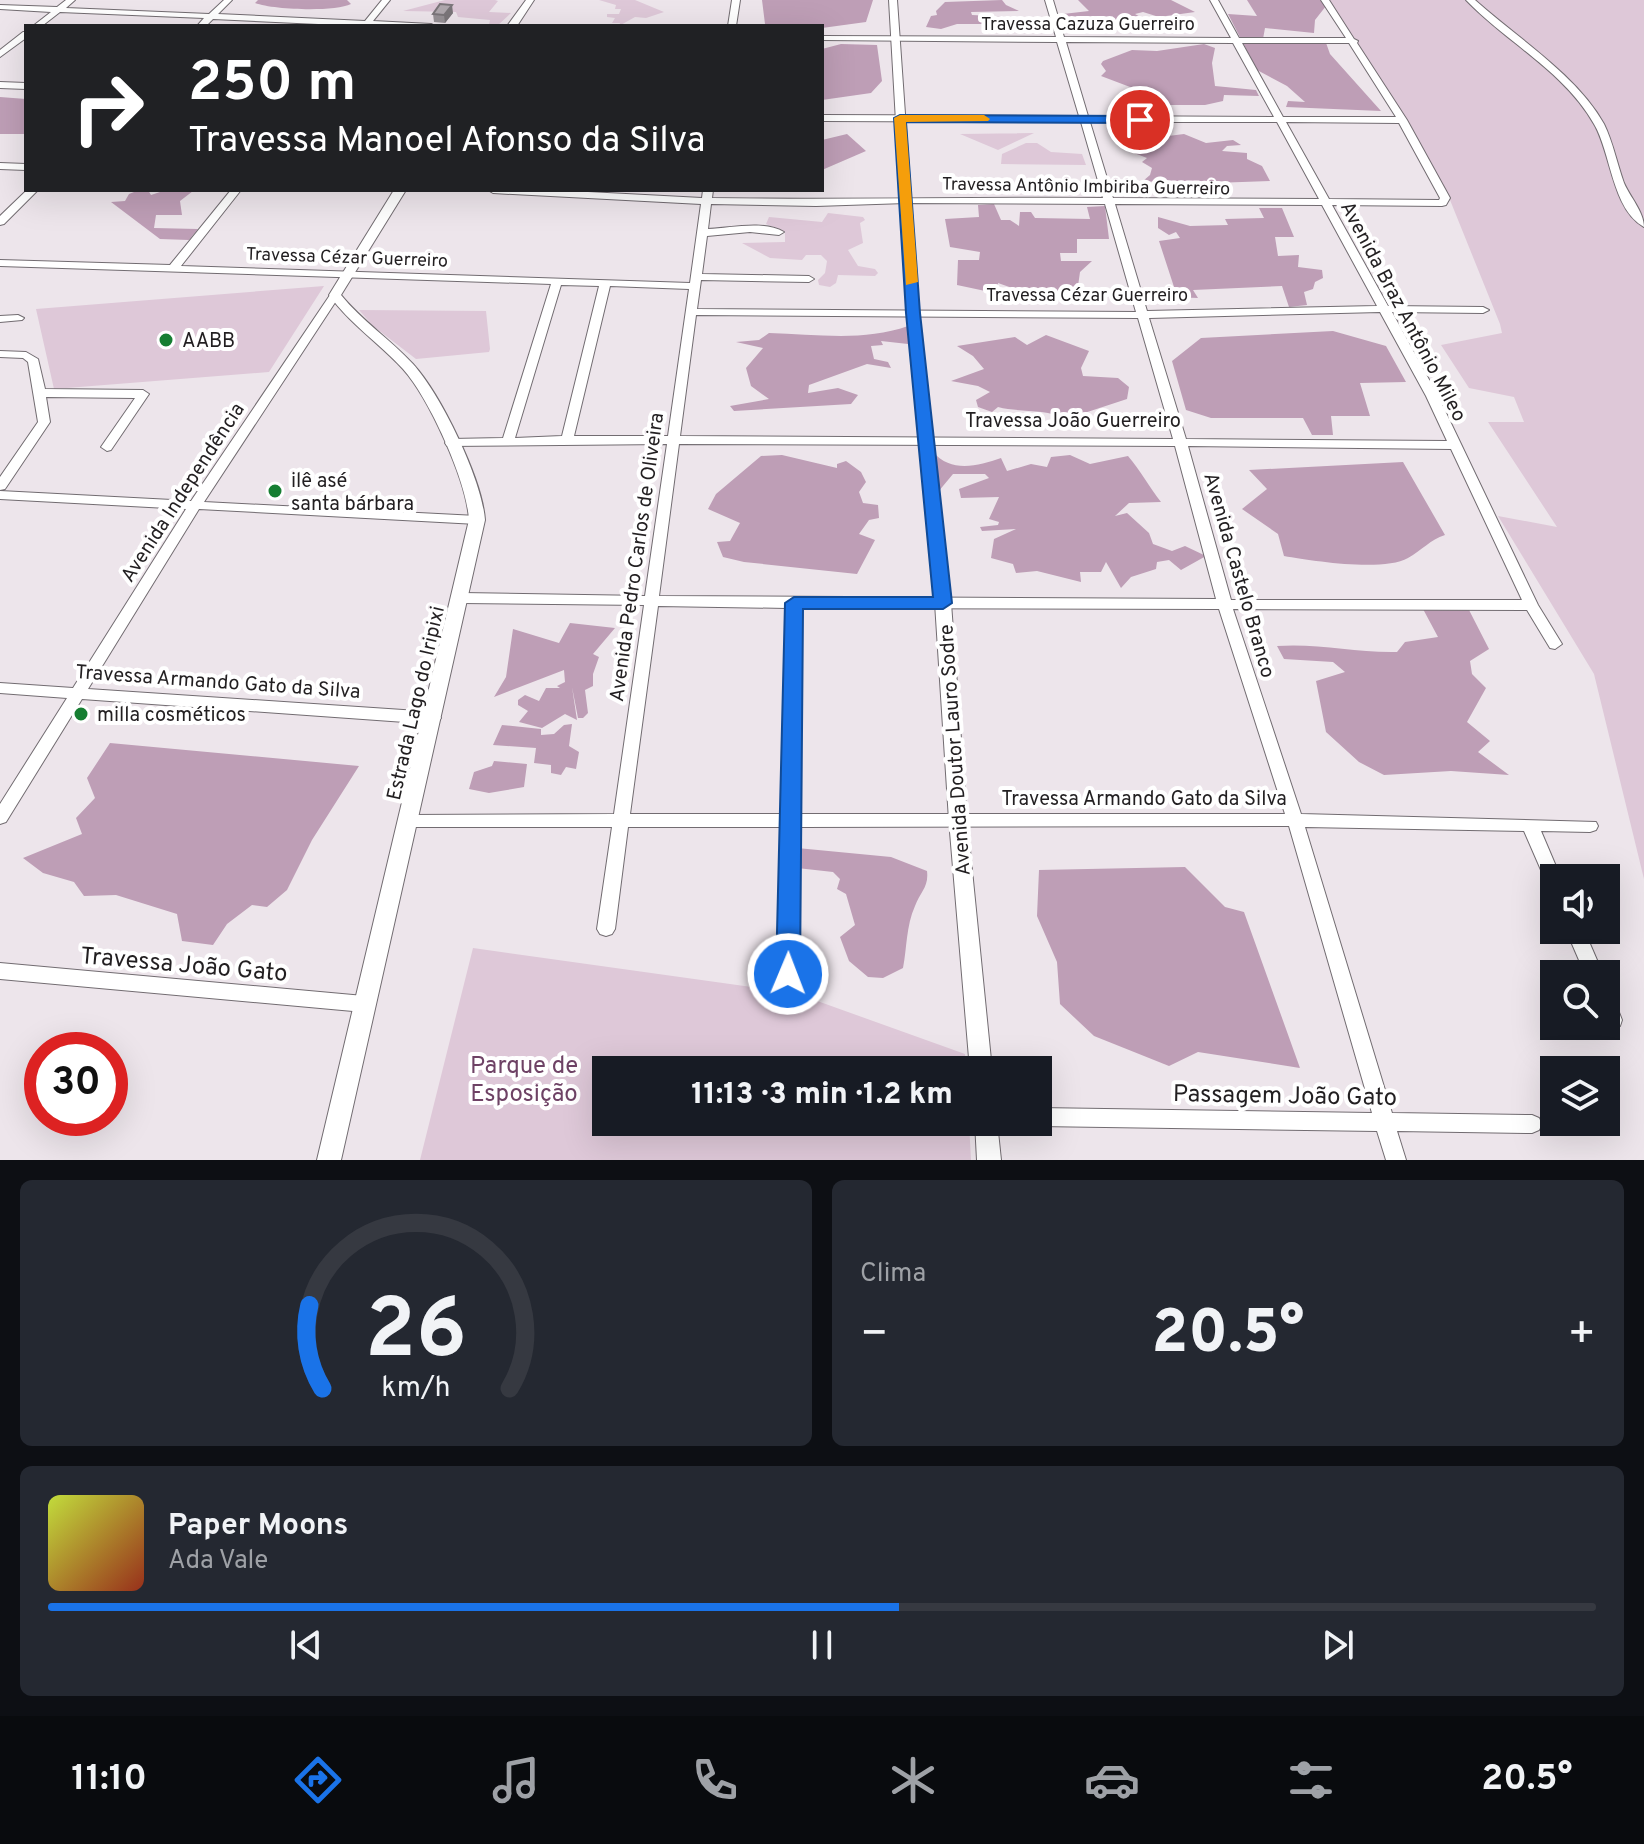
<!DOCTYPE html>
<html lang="pt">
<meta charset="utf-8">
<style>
:root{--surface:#171b24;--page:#242831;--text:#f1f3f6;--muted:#9ea1a6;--line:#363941;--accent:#1a73e8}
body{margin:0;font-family:Overpass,sans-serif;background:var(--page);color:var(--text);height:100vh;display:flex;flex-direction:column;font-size:30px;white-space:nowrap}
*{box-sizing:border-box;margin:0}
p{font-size:26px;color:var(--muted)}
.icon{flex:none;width:44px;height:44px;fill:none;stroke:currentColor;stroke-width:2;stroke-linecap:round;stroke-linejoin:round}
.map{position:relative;height:1160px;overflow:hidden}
.details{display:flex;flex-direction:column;gap:20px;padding:20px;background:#0d0f14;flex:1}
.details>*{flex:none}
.hud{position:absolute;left:24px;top:24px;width:800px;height:168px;border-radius:0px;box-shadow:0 8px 32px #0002;background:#202124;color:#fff;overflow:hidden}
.tools{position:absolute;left:1540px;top:864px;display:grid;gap:16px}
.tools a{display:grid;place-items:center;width:80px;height:80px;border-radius:0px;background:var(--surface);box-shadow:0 8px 32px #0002;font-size:40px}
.speed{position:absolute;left:24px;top:1032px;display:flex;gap:16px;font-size:40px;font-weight:700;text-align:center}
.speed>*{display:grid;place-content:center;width:104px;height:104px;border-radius:50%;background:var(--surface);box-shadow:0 8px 32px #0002;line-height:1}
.speed .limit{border:12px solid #d22;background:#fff;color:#111}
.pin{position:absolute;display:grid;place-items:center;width:68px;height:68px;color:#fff;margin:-34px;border:4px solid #fff;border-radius:50%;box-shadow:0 2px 8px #0007}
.me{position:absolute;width:88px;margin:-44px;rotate:1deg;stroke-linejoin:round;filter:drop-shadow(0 0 6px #0008)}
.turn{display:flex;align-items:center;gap:28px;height:168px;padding:0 32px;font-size:36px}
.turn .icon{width:104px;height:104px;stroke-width:2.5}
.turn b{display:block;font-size:56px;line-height:68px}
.big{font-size:60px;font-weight:800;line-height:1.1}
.details .card{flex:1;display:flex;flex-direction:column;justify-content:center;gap:12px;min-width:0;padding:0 28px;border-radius:12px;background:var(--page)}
.details .dial{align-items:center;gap:0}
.dial svg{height:208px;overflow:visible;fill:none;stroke:var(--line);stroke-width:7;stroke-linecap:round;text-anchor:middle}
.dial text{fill:var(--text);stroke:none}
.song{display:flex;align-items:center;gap:24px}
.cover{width:96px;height:96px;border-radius:12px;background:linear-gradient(135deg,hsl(70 70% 55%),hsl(10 70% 35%))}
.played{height:8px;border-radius:4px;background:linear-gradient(90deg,var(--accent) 55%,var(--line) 55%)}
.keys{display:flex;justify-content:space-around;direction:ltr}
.heat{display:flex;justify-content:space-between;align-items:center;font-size:44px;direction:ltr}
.details .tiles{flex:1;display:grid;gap:20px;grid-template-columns:1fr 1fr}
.card:last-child{grid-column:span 2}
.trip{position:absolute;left:592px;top:1056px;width:460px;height:80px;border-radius:0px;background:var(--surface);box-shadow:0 8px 32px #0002;font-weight:800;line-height:80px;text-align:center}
.tab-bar{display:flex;height:128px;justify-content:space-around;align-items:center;background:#090b0e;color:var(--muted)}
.tab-bar .icon{width:56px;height:56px}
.tab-bar .on{color:var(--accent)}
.tab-bar b{font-size:36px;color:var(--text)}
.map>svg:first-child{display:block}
</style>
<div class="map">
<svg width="1644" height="1160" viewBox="0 0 1644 1160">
<rect width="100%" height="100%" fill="#ede5eb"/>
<path fill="#dec8d8" d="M445,0H495L498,1L489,12L511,13L497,26L489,25L490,20L458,17L456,12L403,11Z
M599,0H635L664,12L646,18L635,17L619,26L620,23H612L615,18L607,17V14H619L621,9H615L616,5Z
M1329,0H1644V879L1594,674L1498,516L1557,527L1488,422H1524L1514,397L1469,388L1441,345L1502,333L1500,324L1450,200L1406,120Z
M1034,133L998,150L960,134Z
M1026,143H1037L1051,152L1082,154L1086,165L1001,164L1002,154Z
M828,213L863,217L865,220L860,223L863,243L848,250L858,266L875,269L878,273L875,276L838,275L836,283L830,287L819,285L818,280L825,273L827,261L821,255H806L802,260L770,258L742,243L785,242V232L766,224L769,217L822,222Z
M324,286L269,372L54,389L36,309Z
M359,310L486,311L490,349L489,352L416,359L373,326Z
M473,948L795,993L965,1054L966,1070H606V1122H969L971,1160H420Z"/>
<path fill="#be9eb6" d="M258,0H347L351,4C335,12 274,10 255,3Z
M762,0H873L866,22L822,28L765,24Z
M1002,0L1006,5L1019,11L971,12L972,15L1011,17L1003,24H957L941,29L926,27L931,16L937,15L936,11L945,2Z
M1078,0H1171L1195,12L1159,17L1143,12L1135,14L1162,29H1101L1060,24L1063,14L1089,11Z
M1247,0H1320L1326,6L1315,20L1314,33L1265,28L1263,39L1325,40L1330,54L1381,111L1286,107L1288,101L1305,102L1287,86L1257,70L1228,14L1257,16Z
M841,44L877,45L882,81L871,93L822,100V49Z
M1204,44L1215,48L1212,63L1215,86L1256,90L1259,96L1224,95L1223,101L1205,105H1125L1146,93L1101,76L1106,71L1101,64L1103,61L1132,50L1157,51Z
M0,97L26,99V134H0Z
M847,134L866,151L822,170V140Z
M1184,134L1206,143L1233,140L1241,145L1227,146L1222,151L1247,153V159L1262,166L1270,181L1186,184L1143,181L1150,175L1152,168L1142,162L1147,158L1134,153L1139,151L1140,142L1145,139Z
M139,190H148L151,195L166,190L193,191L180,201L182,215H156L154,228L198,229L189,240L160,239L111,202L125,201L129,194Z
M994,204L1001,220H1010L1019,226L1020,212H1031L1035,218L1090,219L1087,207L1105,206L1109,239H1077V253H1060L1061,261H1092L1080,272L1078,286L1093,290L1094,299L1084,301L1080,298H1058L1052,291L1044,290L1041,293H1014L1015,289L998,283L999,297H990V292L957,285L958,260H979L980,252L950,247L945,219L979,217L978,205Z
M1259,208H1282L1294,237H1275L1278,256L1299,255L1298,267L1322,270L1323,278L1315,282L1313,289L1304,292L1307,305L1289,307L1282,286L1193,290L1198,298L1148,296V289L1175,290L1159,241L1180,238L1176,232L1169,235L1158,228V217L1190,226L1228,225L1225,219L1264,218Z
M908,326V344L881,341L883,345L871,346L874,359L888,362L891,368L867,364L809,385L808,393L838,388L858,395L851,404L734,411L730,406L769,399L751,386L746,368L763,348L736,342L759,340L769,333C815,334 863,342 908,326Z
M1333,331L1386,346L1406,382L1360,383L1370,416H1331L1333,435H1312L1303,418H1211L1186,410L1172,361L1201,338Z
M1046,335L1089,351L1081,368L1083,376L1118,378L1129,387L1127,399L1066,419C1045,408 1021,413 998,407L992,412L978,407L976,400L990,392L978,386L951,381L984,369L973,356L957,346L1015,337L1027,345Z
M933,452C951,473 978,466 1001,458L1007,471L1031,464L1047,467L1051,457L1070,455L1090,464L1128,456C1141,471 1149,487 1161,502L1129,503L1115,516L1127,513L1149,533L1153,544L1172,551L1185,546L1206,556L1181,570L1169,560L1157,562L1156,569L1131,577L1121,588L1106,562L1101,572H1080L1081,582L1037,571L1016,573L1013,564L991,558L994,539L1016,529L982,531L980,527L998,525L999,522L989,519L999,497L961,498L959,489L989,478L985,474H953L938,492Z
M782,455L837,468V464L846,461L861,472L866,482L859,492L863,503L878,505L879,518L869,520L859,534L875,540L857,574L744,562L723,557L717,542L730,541L740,523L708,509L716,494L761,456Z
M1403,462L1445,535C1430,540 1422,550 1408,558C1383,572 1313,561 1284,556L1278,534L1242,509L1267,489L1249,470Z
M1423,609L1469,610L1489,649L1470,661L1472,674L1486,688L1467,722L1490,741L1478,752L1509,775L1451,771L1384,775L1359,762L1326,732L1316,681L1345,672L1333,662L1284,659L1277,646C1318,643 1356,653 1397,652L1405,642L1438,637Z
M570,623L615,628L593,654L599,657L593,674V686L585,690L588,713L583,718H578L572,687L577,720L565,714L542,728L519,722L528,711L518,705V700L525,695L539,701L546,688H560L557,686L565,682L564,670L494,697L506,677L513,629L559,643Z
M572,724L569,746L579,752L576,769L566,767L561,775L551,773V765L534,763L536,748L493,745L502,725L541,729V735L554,734L564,725Z
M110,743L359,766L312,840L287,890L267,907L252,905L227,924L213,945L182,941L177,914L116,895L84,896L74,882L43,873L23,858L82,834L76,818L95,798L87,778Z
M494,761L527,764L524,787L489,793L469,789L474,772L492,766Z
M797,848L891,857L927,871C929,887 920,892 915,906C906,926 907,948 903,968L883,978L868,977L849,961L840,937L855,925L846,894L837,889L840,879L833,872L797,868Z
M1185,867L1225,907L1244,912L1300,1068L1198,1052L1169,1066L1094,1036L1060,1004L1057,962L1037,916L1039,870Z"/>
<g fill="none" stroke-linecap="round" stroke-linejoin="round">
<g stroke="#726c71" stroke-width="2">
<path id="minor" d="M66,0H75L66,8L209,14L224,0H232L218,14L365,21L382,0H390L373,21L431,24L435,26H361L213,19L206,26H197L204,18L60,12L42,26H33L51,12L0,9V5L57,7Z
M732,0H740L736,26H728Z
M1045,0H1053L1064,37L1231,38L1210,0H1218L1239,38H1346L1321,0H1329L1354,39L1358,41L1357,43L1407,120L1450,198L1446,205L1442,206L1332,205L1388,306L1483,307L1489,310L1483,313L1392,312L1438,396L1538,605L1562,644L1555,649L1550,648L1527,610L1233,609L1301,814L1596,822L1598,826L1596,830L1590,832L1541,831L1561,878H1554V888L1548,886L1524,831L1305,827L1392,1113L1532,1115L1539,1118L1542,1124L1539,1130L1532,1133L1397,1131L1406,1160H1386L1377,1131L1038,1126L1031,1123L1038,1122V1108L1372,1113L1289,826L799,827L797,974L794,979L788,982L782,979L779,974L782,827H628L615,929L612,934L606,936L600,934L597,929L612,827H410L404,825L402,821L404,817L410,815L614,814L644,605L462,603L455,598L462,593L645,596L667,444L447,446L445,443L447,440L451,439L503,438L551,284L0,266V260L170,265L231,190H241L181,266L690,283L701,204L493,193L488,190H550L702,198L703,190H713L712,198C842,200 973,197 1103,198L1081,122L822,121V115L1079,116L1057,42L822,40V36L1056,37ZM1066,42L1233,43L1274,117L1088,116ZM1242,43H1349L1396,117H1283ZM1090,122H1277L1319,199L1113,198ZM1286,122L1399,123L1440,198L1439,200L1329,199ZM906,203L1105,204L1136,312L697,309L701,280L809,282L814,279L809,276L702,274L707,236L750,232L779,235L784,232C764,220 730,228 708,229L711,204L816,206ZM1115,204L1322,205L1377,306L1147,311ZM561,285L599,286L562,436L515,438ZM610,286L689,289L668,436H574ZM1380,312L1426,396L1447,441L1186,439L1149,318ZM696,315L1138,318L1173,439L680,436ZM679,444L1175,446L1216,599L659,596ZM1188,446L1451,449L1522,600H1231ZM658,606L787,608L782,814H630ZM801,608L1219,609L1285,814H799Z
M1466,0H1475C1516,37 1577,75 1604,124C1613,142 1617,164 1624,183C1630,197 1644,212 1644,227C1612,210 1611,152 1594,124C1565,72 1506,42 1466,0Z
M23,32H26V38L0,57V50Z
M0,82L26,83V89L0,88Z
M0,163L26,164V170L0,169Z
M27,190H38L4,224L0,225V216Z
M335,292L340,295L204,502L477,516L484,520L477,524L199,509L88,689L433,712L438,714L441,718L438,722L433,724L82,699L6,822L0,824V804L67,698L0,693V683L73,688L186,509L0,499V491L191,501L330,295Z
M18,315L24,318L22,320L0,322V316Z
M0,351L26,352L38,359L45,389L143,390L149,394L111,450L107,451L101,447L135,398L46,397L50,422L5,489L0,490V477L38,422L28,362L23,358L0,357Z
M1566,930H1584L1603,974H1585Z
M0,963L364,996L371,998L373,1004L371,1010L364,1012L0,979Z
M1606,995L1613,997L1622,1020L1620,1026L1613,1028L1606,1025Z"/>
</g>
<g stroke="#726c71" stroke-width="2">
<path id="tertiary" d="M526,0H534L517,26H507Z
M889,0H897L919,313L951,603L967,820L992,1070H970L949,820L935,603L907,313Z
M394,190H406L341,295C362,321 390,339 413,364C441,395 482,479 485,520L341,1160H317L469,520C467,481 429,398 403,369C379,343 350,324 329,295Z
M975,1122H997L1001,1160H977Z"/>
</g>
<use href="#minor" fill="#fff" fill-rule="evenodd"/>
<use href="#tertiary" fill="#fff" fill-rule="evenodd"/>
</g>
<path fill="#969095" d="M453,13L445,23L434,22L433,14Z"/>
<path fill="#7a7579" d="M452,5L453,13L445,23L444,15Z"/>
<path fill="#afa7ad" stroke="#7a7579" stroke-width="2" d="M440,4L452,5L444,15L433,14Z"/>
<path fill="#1a73e8" stroke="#114b97" stroke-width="2" d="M900,115L1140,116L1145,120L1140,123L906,122L920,313L952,603L943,609H803L800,974L796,981L788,984L780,981L776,974L785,603L794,597H933L906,313L894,118Z"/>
<path fill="#f59e0b" d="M984,115L990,119L988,121L906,122L918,282L906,285L894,118L900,115Z"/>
<g fill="#167e32" stroke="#fff" stroke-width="3">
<circle cx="166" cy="340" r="8"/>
<circle cx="275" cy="491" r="8"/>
<circle cx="81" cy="714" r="8"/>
</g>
<g text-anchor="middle" stroke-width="8" stroke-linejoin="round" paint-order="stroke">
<g font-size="18" fill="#221f21" stroke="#fff">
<text x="1088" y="30">Travessa Cazuza Guerreiro</text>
<text transform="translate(1086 186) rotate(1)" y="6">Travessa Antônio Imbiriba Guerreiro</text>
<text transform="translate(347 257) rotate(2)" y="6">Travessa Cézar Guerreiro</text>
<text x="1087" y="301">Travessa Cézar Guerreiro</text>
</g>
<g font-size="20" fill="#221f21" stroke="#fff">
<text transform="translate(1404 311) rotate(62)" y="7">Avenida Braz Antônio Mileo</text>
<text x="1073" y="427">Travessa João Guerreiro</text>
<text transform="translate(182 492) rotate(-57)" y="7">Avenida Independência</text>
<text transform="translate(636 557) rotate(-82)" y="7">Avenida Pedro Carlos de Oliveira</text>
<text transform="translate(1240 575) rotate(74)" y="7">Avenida Castelo Branco</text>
<text transform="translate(218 681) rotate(4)" y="7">Travessa Armando Gato da Silva</text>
<text transform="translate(415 703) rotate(-77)" y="7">Estrada Lago do Iripixi</text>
<text transform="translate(954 750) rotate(-94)" y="7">Avenida Doutor Lauro Sodre</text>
<text x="1144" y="805">Travessa Armando Gato da Silva</text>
</g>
<g font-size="20" fill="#221f21" stroke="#fff" text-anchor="start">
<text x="182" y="347">AABB</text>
<text x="291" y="487">ilê asé<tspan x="291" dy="23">santa bárbara</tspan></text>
<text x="97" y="721">milla cosméticos</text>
</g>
<g font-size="24" fill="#221f21" stroke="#fff">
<text transform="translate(184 964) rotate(5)" y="8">Travessa João Gato</text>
<text transform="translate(1285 1095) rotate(1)" y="8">Passagem João Gato</text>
</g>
<g font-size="24" fill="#6e4265" stroke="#fff">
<text x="524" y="1073">Parque de<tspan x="524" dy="28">Esposição</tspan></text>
</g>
</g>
</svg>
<div class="tools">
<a><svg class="icon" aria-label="sound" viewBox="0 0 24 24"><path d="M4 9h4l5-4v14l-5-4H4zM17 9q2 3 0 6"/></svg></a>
<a><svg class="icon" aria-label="search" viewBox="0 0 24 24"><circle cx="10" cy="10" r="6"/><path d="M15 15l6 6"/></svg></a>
<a><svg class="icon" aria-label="layers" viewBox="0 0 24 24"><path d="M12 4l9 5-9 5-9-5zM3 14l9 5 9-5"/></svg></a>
</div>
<div class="speed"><div class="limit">30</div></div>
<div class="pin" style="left:1140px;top:120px;background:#d93025"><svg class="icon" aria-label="arrive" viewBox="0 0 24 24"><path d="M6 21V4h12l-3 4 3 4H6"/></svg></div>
<svg class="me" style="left:788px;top:974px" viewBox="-20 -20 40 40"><circle r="17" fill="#1a73e8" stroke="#fff" stroke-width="3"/><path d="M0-11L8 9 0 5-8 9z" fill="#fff"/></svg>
<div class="trip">11:13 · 3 min · 1.2 km</div>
<div class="hud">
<div class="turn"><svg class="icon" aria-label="right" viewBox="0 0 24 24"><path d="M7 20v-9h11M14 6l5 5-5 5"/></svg><div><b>250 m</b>Travessa Manoel Afonso da Silva</div></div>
</div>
</div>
<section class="details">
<div class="tiles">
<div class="card dial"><svg viewBox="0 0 100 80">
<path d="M14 69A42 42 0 1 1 86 69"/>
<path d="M14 69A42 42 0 0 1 9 37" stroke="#1a73e8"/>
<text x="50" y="56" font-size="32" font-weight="700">26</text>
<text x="50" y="72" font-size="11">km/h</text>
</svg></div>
<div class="card"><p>Clima</p>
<div class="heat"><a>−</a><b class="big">20.5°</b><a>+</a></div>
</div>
<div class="card">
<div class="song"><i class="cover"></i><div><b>Paper Moons</b><p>Ada Vale</p></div></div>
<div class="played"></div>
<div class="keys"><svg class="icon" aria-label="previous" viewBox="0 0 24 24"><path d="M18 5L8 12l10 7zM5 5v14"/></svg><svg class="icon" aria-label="pause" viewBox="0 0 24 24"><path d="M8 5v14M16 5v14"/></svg><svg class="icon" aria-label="next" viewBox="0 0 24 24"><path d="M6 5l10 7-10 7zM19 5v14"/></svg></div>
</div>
</div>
</section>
<nav class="tab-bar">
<b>11:10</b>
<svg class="icon on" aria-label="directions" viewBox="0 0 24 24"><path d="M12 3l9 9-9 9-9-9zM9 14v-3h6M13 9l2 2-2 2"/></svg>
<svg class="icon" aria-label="music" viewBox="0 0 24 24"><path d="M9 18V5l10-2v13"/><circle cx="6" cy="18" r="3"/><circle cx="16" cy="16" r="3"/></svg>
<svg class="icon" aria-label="phone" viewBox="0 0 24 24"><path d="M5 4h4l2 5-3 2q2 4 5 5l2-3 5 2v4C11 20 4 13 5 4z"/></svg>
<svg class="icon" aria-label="climate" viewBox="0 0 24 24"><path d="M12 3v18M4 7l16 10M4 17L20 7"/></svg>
<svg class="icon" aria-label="car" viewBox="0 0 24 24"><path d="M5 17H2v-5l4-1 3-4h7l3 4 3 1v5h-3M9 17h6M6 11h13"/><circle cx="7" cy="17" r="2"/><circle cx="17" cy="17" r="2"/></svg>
<svg class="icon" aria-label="filters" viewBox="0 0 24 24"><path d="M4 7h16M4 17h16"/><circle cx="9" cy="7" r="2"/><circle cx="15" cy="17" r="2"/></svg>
<b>20.5°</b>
</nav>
